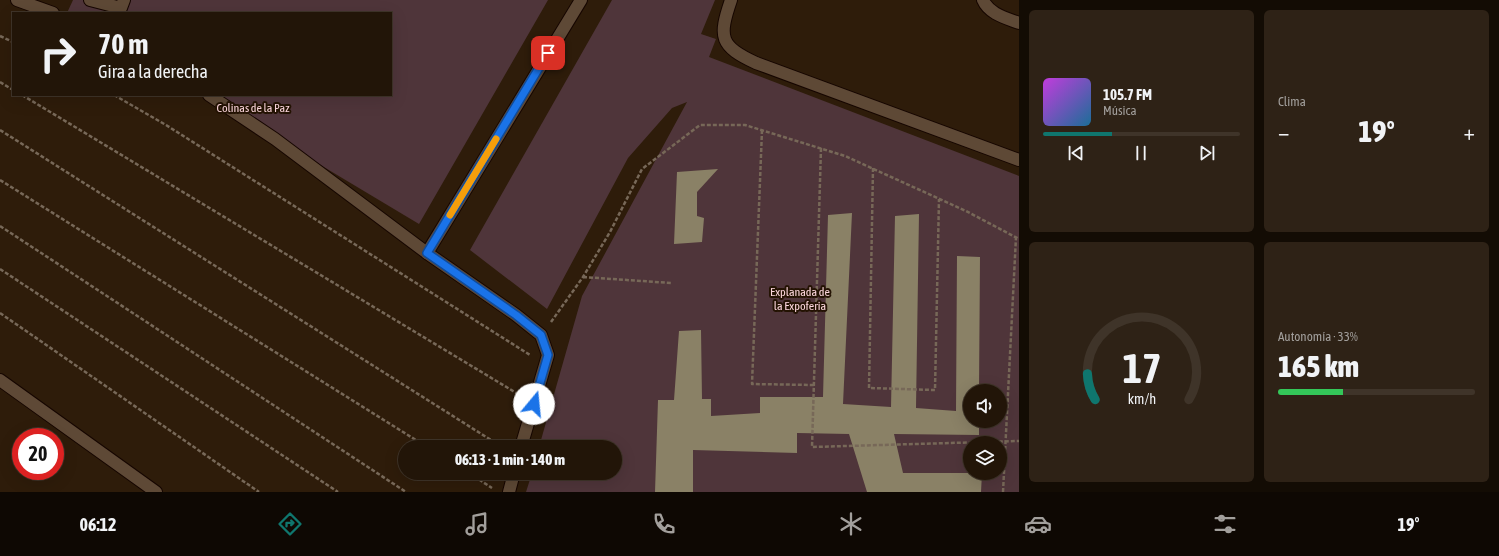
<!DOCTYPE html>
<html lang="es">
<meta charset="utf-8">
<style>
:root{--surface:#221508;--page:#2e2216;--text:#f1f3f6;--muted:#a29f9c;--line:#3f3429;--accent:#0f766e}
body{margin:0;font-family:"Asap Condensed",sans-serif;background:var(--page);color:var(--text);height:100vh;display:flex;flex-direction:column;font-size:15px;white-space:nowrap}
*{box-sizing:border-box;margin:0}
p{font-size:13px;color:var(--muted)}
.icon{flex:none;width:22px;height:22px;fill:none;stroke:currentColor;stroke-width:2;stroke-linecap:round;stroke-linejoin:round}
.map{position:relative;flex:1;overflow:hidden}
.sheet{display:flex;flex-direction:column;gap:10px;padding:10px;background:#130c04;width:480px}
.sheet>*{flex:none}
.top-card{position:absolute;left:12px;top:12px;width:380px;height:84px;border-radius:0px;box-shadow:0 4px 16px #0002,0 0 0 1px var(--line);background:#221508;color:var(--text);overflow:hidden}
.tools{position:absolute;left:963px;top:384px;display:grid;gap:8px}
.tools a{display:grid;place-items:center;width:44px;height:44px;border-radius:50%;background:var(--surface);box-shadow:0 4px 16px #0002,0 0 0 1px var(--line);font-size:20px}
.speed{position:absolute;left:12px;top:428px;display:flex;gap:8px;font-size:20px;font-weight:700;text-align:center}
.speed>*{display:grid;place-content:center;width:52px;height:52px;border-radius:50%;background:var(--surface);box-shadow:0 4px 16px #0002,0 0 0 1px var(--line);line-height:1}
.speed .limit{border:6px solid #d22;background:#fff;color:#111}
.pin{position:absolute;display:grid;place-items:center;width:34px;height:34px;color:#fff;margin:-17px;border-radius:8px;box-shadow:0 2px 6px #0006}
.me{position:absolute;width:44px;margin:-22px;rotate:17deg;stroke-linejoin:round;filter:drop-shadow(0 0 3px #0008)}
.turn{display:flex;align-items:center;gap:14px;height:84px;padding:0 20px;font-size:18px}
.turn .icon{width:52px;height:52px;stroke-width:2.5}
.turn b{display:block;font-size:28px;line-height:34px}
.big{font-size:30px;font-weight:800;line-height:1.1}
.sheet .tile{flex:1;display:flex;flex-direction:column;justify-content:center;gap:6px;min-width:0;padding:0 14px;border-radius:6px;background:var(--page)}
.sheet .dial{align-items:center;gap:0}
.dial svg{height:104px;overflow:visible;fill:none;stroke:var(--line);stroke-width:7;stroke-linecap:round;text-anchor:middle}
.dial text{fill:var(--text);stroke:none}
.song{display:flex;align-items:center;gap:12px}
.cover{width:48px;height:48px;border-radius:6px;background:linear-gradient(135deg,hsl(290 70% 55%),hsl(200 70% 35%))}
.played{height:4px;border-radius:2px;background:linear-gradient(90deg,var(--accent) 35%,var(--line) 35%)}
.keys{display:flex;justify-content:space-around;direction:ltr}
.heat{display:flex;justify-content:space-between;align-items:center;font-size:22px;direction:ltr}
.charge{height:6px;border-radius:3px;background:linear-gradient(90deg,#34c759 33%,var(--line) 0)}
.sheet .tiles{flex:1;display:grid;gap:10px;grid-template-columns:repeat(2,1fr)}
.trip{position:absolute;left:398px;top:440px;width:224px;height:40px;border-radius:20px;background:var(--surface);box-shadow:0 4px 16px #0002,0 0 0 1px var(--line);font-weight:800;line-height:40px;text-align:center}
.menu{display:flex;height:64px;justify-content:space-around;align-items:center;background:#0e0803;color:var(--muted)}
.menu .icon{width:28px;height:28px}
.menu .active{color:var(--accent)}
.menu b{font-size:18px;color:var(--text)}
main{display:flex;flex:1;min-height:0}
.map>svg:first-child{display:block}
</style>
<main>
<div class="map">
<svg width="1019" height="492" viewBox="0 0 1019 492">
<rect width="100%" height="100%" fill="#2e1c0a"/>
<path fill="#4f353a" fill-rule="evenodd" d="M73,0H548L419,224L257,127L209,95H391V13H67Z
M612,0H715L701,34L716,39L709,57L1019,176V492H526L532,473H615V447H539L582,296L687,102L672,108L628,158L547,309L470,250ZM970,391H1000V421H970ZM970,443H1000V473H970Z"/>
<path fill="#8a8166" d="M718,169L697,192V216L704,218L702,242L674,244L677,172Z
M852,213L843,404L891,407L895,216L919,214L916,408L956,411L957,256L980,257L979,391H970V421H979V435L894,434L903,473H982L981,492H867L849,434L797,433V453L693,450V492H655L658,400H674L679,331L701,330L702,399H711V416L760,413V397H823L828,215Z"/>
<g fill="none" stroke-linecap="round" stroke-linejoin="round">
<g stroke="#160600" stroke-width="14">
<path id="lane" d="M17,0L53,13
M90,0L121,8L124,0
M731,0C718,38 720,46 756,63L1019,160
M983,0C989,14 1006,18 1019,23
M209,95L275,139L427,253L516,315L541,335L548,355L521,447
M0,380L156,492
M509,492L514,473"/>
</g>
<g stroke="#160600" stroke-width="14">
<path id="street" d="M427,253L581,0"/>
</g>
<path stroke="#776858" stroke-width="2.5" stroke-dasharray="4 2" stroke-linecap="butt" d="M0,36L13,42
M0,82L13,90
M22,95L518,394
M114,95L166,125L530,355
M0,130L502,447
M762,130L752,384L814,385
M821,148L812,447L1019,441
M873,168L869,388L935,390L939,199
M0,180L427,447
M0,226L406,492
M0,269L338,492
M583,277L671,283
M0,313L259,492
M551,322L583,277L610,232L642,169L700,125H745L845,156L966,211L1019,239
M469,473L492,488
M1003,492L1016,237"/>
<use href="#lane" stroke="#5e4936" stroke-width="12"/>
<use href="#street" stroke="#5e4936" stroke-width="12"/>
</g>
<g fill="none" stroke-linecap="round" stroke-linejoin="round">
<g stroke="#114b97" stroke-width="10">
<path id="route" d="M534,404L548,355L541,335L516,315L427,253L548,53"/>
</g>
<use href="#route" stroke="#1a73e8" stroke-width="7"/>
<path stroke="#f59e0b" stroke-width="7" d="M450,215L496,139"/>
</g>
<g text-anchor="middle" stroke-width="4" stroke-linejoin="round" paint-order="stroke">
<g font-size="12" fill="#fdd7dd" stroke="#241303">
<text x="253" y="112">Colinas de la Paz</text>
<text x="800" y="296">Explanada de<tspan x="800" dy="14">la Expoferia</tspan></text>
</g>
</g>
</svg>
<div class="tools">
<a><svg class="icon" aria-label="sound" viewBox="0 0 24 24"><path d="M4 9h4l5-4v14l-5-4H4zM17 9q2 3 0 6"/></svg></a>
<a><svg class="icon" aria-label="layers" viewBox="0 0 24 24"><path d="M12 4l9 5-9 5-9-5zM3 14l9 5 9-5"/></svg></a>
</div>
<div class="speed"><div class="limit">20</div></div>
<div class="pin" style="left:548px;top:53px;background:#d93025"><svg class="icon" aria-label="arrive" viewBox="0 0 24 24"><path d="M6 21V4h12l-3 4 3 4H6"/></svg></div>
<svg class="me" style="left:534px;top:404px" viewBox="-20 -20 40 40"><circle r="19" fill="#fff"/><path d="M0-13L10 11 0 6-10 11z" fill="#1a73e8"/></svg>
<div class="trip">06:13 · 1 min · 140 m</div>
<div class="top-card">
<div class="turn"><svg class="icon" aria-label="right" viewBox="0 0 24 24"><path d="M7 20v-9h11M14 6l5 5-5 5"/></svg><div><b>70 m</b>Gira a la derecha</div></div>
</div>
</div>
<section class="sheet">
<div class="tiles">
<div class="tile">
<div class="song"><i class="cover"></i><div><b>105.7 FM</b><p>Música</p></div></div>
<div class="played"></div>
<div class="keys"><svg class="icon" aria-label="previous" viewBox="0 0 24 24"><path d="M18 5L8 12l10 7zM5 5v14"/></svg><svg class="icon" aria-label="pause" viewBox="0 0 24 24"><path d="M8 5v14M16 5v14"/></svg><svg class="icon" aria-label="next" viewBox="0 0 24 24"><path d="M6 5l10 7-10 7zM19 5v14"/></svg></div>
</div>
<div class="tile"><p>Clima</p>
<div class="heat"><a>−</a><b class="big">19°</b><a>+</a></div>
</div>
<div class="tile dial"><svg viewBox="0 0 100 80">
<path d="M14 69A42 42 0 1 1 86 69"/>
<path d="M14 69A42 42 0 0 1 8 49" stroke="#0f766e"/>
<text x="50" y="56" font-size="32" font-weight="700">17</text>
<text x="50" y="72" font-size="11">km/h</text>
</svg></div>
<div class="tile"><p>Autonomía · 33%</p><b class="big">165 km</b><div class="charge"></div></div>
</div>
</section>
</main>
<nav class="menu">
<b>06:12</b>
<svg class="icon active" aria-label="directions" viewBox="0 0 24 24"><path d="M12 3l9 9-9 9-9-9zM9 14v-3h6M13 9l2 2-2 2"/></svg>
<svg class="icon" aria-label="music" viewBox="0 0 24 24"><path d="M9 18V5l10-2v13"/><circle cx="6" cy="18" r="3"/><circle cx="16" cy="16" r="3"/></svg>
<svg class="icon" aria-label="phone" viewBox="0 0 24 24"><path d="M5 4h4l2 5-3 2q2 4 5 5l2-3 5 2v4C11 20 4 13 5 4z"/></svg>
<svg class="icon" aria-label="climate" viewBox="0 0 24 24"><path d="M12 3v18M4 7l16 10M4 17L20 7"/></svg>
<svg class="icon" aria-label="car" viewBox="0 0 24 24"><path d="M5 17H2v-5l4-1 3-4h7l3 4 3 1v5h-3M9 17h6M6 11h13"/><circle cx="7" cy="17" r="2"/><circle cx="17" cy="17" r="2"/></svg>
<svg class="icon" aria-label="filters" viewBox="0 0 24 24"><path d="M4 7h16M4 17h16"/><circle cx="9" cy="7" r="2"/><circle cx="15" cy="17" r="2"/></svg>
<b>19°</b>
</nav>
